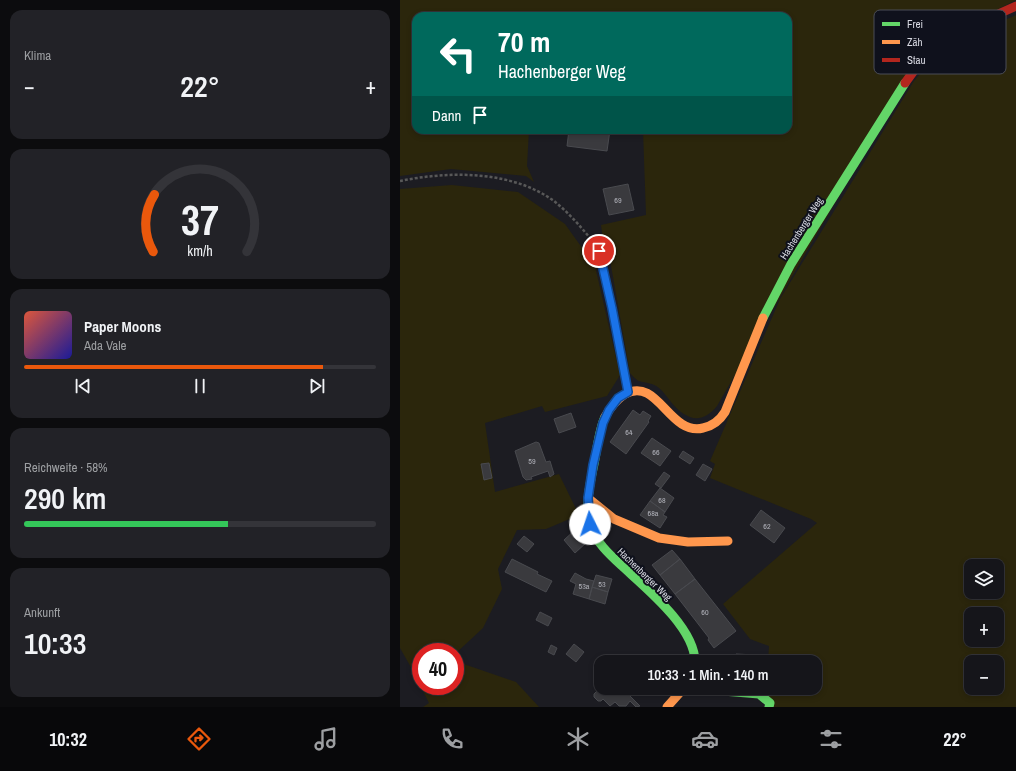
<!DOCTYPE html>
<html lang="de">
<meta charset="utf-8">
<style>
:root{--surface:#15151a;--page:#222227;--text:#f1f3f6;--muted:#9d9fa2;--line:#343439;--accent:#ea580c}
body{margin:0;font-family:"Archivo Narrow",sans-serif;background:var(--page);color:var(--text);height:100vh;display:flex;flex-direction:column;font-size:15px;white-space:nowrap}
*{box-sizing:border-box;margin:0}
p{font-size:13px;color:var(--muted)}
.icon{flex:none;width:22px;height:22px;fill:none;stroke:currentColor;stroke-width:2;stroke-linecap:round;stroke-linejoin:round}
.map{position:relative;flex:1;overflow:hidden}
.side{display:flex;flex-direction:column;gap:10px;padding:10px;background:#0c0c0e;width:400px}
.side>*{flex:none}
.banner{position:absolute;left:12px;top:12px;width:380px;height:122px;border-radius:12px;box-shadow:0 2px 6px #0003,0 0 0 1px var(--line);background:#00695c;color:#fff;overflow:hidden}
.tools{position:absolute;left:564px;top:559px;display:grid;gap:8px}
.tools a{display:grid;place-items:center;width:40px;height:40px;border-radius:8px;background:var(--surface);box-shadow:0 2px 6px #0003,0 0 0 1px var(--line);font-size:20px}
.speed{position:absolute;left:12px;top:643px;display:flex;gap:8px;font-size:20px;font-weight:700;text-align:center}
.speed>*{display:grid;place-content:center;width:52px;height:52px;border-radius:50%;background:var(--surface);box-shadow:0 2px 6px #0003,0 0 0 1px var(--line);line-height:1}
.speed .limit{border:6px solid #d22;background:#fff;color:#111}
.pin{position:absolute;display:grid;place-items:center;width:34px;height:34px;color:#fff;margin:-17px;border:2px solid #fff;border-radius:50%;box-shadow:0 1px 4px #0007}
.me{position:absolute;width:44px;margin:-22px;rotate:356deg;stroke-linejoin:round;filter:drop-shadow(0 0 3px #0008)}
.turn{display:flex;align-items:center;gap:14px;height:84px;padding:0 20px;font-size:18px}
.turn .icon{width:52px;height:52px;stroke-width:2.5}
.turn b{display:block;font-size:28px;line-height:34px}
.then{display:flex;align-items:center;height:38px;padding:0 20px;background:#0003;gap:8px;font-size:15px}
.big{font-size:30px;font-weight:600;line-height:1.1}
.side .tile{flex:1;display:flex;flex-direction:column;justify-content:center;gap:6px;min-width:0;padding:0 14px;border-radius:12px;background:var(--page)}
.side .dial{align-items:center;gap:0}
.dial svg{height:104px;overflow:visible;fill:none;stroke:var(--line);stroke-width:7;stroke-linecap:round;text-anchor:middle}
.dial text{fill:var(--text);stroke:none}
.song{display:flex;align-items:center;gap:12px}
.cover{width:48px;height:48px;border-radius:6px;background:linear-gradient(135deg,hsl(10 70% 55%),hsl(240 70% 35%))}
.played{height:4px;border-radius:2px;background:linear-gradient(90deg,var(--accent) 85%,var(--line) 85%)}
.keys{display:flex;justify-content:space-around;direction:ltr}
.heat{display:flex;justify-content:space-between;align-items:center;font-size:22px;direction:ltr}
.charge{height:6px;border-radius:3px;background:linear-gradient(90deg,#34c759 58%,var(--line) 0)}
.trip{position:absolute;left:194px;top:655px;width:228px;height:40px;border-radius:12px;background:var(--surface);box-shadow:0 2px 6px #0003,0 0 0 1px var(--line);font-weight:600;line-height:40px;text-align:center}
.tab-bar{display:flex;height:64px;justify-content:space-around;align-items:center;background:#08080a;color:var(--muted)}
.tab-bar .icon{width:28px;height:28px}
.tab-bar .selected{color:var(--accent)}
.tab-bar b{font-size:18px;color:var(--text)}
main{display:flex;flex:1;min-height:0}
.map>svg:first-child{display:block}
</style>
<main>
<section class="side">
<div class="tile"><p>Klima</p>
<div class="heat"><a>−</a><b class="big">22°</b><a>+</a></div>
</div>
<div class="tile dial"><svg viewBox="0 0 100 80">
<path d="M14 69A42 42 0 1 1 86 69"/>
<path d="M14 69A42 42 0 0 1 15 25" stroke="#ea580c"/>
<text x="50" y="56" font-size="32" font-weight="700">37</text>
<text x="50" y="72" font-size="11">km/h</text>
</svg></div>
<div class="tile">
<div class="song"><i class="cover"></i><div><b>Paper Moons</b><p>Ada Vale</p></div></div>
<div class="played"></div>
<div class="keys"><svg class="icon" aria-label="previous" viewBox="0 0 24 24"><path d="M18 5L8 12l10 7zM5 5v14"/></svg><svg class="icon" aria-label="pause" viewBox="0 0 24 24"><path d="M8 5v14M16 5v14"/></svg><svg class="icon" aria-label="next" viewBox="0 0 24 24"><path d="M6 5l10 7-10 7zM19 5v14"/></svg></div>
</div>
<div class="tile"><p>Reichweite · 58%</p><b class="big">290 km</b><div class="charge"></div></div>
<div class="tile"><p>Ankunft</p><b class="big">10:33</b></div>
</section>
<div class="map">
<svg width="616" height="707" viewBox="0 0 616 707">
<rect width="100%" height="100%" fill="#1c1c22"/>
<path fill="#2b260c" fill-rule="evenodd" d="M0,0H616L526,46L317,406C301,426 285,419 271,402C267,397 264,392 259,388C253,383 246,383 239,381C236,380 232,375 230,373L210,260L205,254L201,225L246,215L243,130H388V16H16V130H129L127,166L134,182L126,176L51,169L0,176Z
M616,15V707H374L362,688H415V662H368L369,646L350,639L323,604L417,523L411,519L310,478L315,464L310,461L380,299L514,81L535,57L562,39ZM571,566H597V592H571ZM571,614H597V640H571ZM571,662H597V688H571Z
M52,185L118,192L165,224L195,266L220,375L207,396L145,412L142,406L85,423L95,492L159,474L179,515L146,529L117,530L98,569L102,589L83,628L55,654V652H21V686H55V661L116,682L139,707H23L29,703L12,669L0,648V189Z"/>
<path fill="#3a3a3e" stroke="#494a4f" d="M169,130H210L207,151L167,146Z
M228,184L234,210L209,215L203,189Z
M233,410L240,415L243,411L251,416L248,421L249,422L226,454L210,442Z
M171,413L176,427L159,433L154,419Z
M252,438L271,451L260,466L241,453Z
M136,442L139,443L146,462L150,461L154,474L150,477L148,471L131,477L132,479L126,480L123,477L115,451Z
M283,451L294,458L290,464L279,457Z
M89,463L92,478L84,480L81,464Z
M303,464L312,469L305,481L296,475Z
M264,472L270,476L261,488L255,484Z
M260,488L274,498L265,512L250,501Z
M250,501L265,512L263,515L267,517L260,528L240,515Z
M361,510L385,528L374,543L350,525Z
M176,529L187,542L175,553L164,540Z
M124,536L134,544L127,552L117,544Z
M272,550L280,559L260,575L252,565Z
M112,559L138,572L137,574L152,581L146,592L105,572Z
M280,559L295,579L275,594L260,575Z
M175,573L186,579L194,581L189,599L173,594L176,584L170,581Z
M196,575L212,579L208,592L192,587Z
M295,579L336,631L314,648L308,640L309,638L275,594Z
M192,587L208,592L205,604L189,599Z
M140,612L152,618L148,626L136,620Z
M174,644L184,652L176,662L166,654Z
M151,645L157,648L154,655L148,652Z
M336,654L355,655L354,662H335Z
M201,687L232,688L235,691L230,696L240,706L236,707L230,701L226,706H219L215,702L210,706L203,699L201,701H198L194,697V694Z"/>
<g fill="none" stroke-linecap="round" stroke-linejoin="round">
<path stroke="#585858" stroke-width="2.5" stroke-dasharray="3 2" stroke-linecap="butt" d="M0,181C49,171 111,170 154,201C169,213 182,228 194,243"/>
<path stroke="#555453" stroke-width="7" d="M199,251L212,308L228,392"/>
<path stroke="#63d668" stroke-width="9" d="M363,318L391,264L505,83
M205,417C199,429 197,450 194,464C190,483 185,505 190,524C195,542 211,556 223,567C247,589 295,628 295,662
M287,688L359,694L370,703L369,707"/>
<path stroke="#ff974d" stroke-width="9" d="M205,417C210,408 216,400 225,394C258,376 269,436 303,428C313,426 320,420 325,412L363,318
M188,498L214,519L259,538L288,542L328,541
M267,707L284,688"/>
<path stroke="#b3261e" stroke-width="9" d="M505,83L513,72L534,49L556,33L616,6"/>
</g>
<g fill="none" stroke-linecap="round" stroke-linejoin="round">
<g stroke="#114b97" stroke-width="10">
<path id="route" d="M190,524L188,498L193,465L203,423L209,410L218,398L228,392L212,308L199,251"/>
</g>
<use href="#route" stroke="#1a73e8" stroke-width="7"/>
</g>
<g text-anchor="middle" stroke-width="4" stroke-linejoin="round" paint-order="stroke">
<g font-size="8" fill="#b0b1b9">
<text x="218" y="203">69</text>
<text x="229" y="435">64</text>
<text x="256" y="455">66</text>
<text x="132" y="464">59</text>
<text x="262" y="503">68</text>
<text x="253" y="516">68a</text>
<text x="367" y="529">62</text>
<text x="202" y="587">53</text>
<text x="184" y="589">53a</text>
<text x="305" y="615">60</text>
</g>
<g font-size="10" fill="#d8d9e2" stroke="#0f111c">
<text transform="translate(401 228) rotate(-58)" y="4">Hachenberger Weg</text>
<text transform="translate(245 574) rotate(44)" y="4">Hachenberger Weg</text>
</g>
</g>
<rect x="474" y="10" width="132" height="64" rx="6" fill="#0f111c" stroke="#4b4d57" stroke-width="1"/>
<rect x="482" y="22" width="18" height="4" fill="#63d668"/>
<rect x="482" y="40" width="18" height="4" fill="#ff974d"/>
<rect x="482" y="58" width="18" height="4" fill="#b3261e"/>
<g font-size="11" fill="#d8d9e2">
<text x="507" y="28">Frei</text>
<text x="507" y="46">Zäh</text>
<text x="507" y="64">Stau</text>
</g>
</svg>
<div class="tools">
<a><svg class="icon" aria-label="layers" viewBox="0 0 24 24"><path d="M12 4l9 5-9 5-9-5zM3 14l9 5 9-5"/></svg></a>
<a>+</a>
<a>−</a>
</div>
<div class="speed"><div class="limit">40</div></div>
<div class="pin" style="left:199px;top:251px;background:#d93025"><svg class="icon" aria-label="arrive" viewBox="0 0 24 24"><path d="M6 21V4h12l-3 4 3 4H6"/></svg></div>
<svg class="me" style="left:190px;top:524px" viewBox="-20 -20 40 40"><circle r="19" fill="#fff"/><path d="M0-13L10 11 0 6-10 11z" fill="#1a73e8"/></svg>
<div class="trip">10:33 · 1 Min. · 140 m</div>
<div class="banner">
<div class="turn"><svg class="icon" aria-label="left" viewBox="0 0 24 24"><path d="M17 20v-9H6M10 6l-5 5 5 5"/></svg><div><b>70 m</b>Hachenberger Weg</div></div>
<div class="then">Dann<svg class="icon" aria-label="arrive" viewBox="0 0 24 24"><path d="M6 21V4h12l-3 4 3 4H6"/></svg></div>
</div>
</div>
</main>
<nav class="tab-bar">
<b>10:32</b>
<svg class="icon selected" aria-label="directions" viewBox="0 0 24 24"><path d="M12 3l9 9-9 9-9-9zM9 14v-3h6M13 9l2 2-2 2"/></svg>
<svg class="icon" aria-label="music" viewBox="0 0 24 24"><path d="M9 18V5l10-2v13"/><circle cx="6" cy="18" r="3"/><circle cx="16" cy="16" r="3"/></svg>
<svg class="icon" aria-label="phone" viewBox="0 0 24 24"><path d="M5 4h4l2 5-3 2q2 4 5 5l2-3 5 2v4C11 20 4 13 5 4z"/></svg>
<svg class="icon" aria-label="climate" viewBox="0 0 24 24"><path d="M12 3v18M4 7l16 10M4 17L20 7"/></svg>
<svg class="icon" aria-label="car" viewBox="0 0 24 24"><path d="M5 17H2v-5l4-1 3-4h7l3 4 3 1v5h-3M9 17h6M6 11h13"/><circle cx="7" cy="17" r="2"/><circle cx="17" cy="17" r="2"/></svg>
<svg class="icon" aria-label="filters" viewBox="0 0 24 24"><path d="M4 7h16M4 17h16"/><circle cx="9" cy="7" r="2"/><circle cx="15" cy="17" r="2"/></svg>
<b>22°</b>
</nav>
